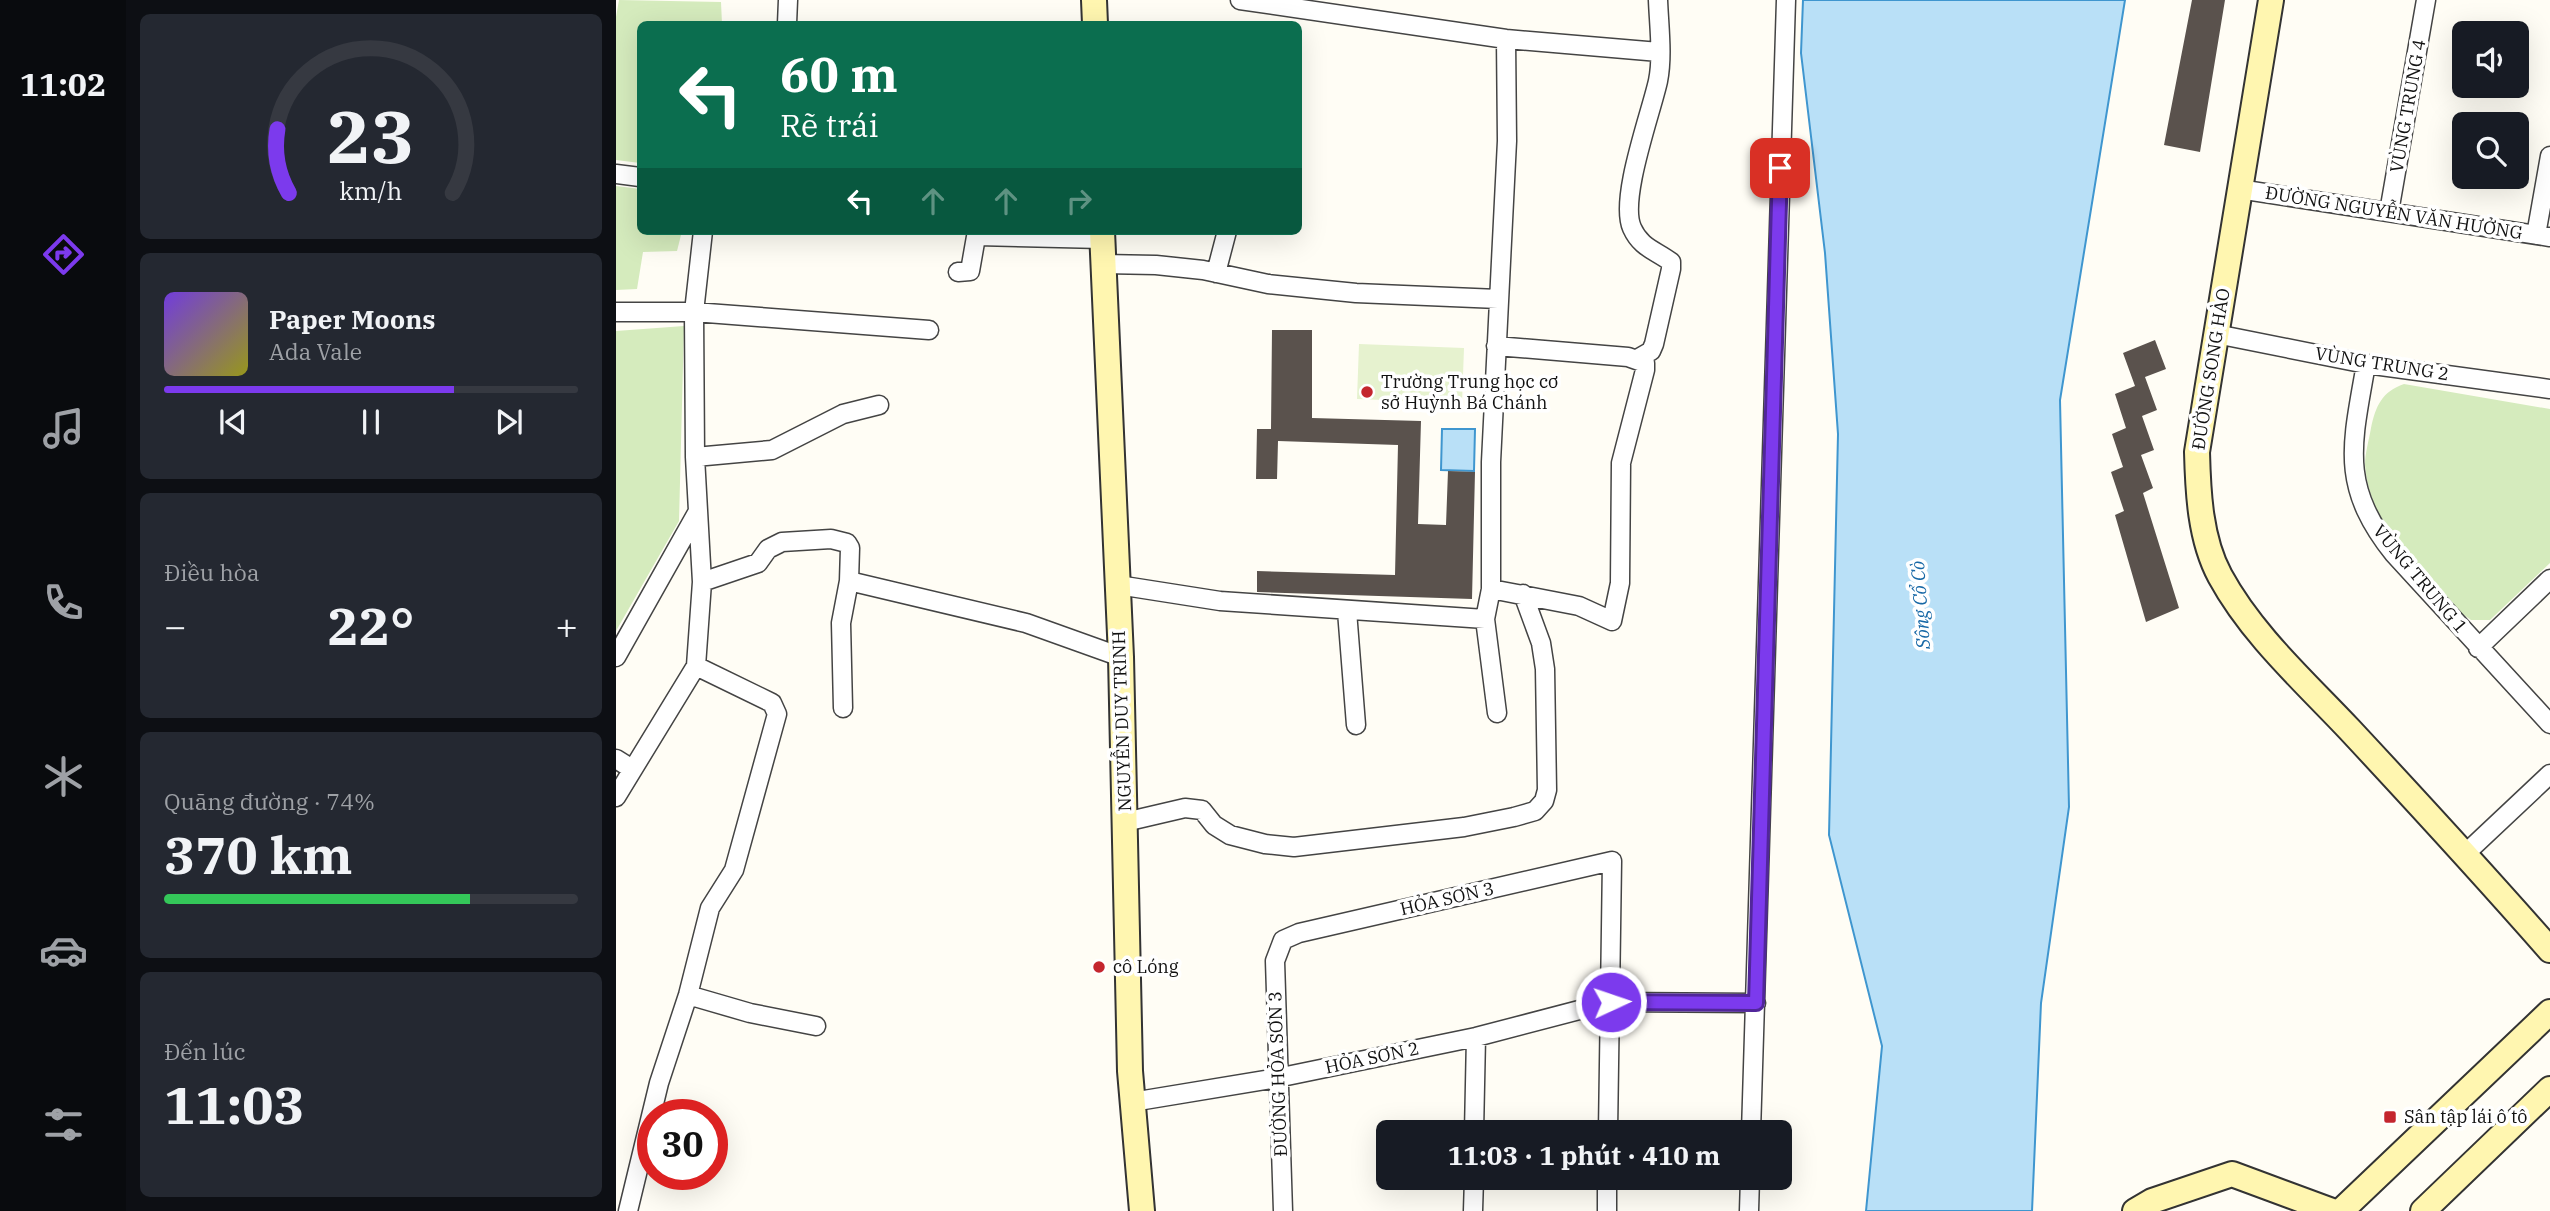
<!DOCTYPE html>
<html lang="vi">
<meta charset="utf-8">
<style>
:root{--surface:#171b24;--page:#242831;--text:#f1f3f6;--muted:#9ea1a6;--line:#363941;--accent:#7c3aed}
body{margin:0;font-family:"IBM Plex Serif",serif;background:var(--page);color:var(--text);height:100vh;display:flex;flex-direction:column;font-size:26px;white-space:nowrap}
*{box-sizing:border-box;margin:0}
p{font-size:23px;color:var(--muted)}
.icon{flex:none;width:38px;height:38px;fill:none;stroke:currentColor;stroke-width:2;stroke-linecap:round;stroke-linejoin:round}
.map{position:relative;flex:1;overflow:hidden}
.panel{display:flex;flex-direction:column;gap:14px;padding:14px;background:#0d0f14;width:490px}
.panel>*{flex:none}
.hud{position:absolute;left:21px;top:21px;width:665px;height:214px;border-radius:10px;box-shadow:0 7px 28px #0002;background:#0b6e4f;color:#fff;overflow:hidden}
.fabs{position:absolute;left:1836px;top:21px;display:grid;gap:14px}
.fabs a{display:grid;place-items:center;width:77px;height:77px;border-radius:10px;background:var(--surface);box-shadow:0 7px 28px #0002;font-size:35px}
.speed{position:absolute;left:21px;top:1099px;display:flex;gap:14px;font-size:35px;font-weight:700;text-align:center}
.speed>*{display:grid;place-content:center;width:91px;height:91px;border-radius:50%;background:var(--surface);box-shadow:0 7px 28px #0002;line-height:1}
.speed .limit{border:10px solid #d22;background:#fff;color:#111}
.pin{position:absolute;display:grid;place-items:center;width:60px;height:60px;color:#fff;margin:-30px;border-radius:14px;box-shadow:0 4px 10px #0006}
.me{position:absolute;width:77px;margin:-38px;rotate:87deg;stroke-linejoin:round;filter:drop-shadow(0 0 5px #0008)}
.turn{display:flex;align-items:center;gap:24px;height:147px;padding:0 28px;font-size:32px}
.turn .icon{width:91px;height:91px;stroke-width:2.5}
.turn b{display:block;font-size:49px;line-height:60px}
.lanes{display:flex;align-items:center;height:66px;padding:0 28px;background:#0003;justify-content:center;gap:35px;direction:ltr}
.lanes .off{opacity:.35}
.big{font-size:52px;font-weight:700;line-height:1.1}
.panel .widget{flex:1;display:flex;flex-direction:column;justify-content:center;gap:10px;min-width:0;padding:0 24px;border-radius:10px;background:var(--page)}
.panel .dial{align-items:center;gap:0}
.dial svg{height:182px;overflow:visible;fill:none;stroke:var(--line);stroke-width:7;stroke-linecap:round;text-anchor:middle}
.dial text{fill:var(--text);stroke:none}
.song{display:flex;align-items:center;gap:21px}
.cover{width:84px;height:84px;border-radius:10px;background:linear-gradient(135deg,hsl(260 70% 55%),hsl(60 70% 35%))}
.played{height:7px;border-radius:4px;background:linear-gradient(90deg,var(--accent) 70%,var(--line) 70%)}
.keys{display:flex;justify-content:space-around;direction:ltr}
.heat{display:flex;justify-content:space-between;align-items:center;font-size:38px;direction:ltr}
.charge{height:10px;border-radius:5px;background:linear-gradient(90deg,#34c759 74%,var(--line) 0)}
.trip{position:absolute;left:760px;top:1120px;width:416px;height:70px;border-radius:10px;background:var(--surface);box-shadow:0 7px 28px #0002;font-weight:700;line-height:70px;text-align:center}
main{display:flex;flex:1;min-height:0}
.tabs{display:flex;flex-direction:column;width:126px;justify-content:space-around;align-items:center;background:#090b0e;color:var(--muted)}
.tabs .icon{width:49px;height:49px}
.tabs .selected{color:var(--accent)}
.tabs b{font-size:32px;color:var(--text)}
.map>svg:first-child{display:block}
</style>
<main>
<nav class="tabs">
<b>11:02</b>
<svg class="icon selected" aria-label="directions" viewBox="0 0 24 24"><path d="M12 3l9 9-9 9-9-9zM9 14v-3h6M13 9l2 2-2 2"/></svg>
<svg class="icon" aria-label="music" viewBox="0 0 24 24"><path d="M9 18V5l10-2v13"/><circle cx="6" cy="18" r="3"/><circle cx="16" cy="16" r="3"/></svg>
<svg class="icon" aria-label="phone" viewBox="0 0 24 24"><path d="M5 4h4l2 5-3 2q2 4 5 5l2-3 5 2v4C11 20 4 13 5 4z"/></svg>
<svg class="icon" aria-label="climate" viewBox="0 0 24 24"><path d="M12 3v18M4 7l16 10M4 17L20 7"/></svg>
<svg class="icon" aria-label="car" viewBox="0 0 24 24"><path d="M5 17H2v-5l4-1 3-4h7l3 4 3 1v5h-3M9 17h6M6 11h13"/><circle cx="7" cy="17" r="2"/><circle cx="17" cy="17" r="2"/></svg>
<svg class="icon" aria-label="filters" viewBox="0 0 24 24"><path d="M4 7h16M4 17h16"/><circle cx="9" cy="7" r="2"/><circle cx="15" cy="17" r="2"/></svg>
</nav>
<section class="panel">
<div class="widget dial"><svg viewBox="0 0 100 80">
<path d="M14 69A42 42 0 1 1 86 69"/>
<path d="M14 69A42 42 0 0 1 9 41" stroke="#7c3aed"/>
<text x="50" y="56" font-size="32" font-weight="700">23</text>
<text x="50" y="72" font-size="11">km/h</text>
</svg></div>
<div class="widget">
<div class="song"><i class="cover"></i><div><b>Paper Moons</b><p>Ada Vale</p></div></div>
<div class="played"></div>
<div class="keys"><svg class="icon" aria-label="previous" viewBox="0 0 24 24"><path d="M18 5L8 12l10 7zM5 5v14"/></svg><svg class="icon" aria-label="pause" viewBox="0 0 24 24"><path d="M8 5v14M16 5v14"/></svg><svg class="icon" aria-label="next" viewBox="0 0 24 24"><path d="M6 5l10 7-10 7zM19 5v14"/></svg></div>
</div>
<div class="widget"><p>Điều hòa</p>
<div class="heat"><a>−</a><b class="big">22°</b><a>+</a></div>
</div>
<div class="widget"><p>Quãng đường · 74%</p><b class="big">370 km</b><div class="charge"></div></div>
<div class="widget"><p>Đến lúc</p><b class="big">11:03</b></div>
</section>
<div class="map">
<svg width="1934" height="1211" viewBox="0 0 1934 1211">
<rect width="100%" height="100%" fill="#fffdf5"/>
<path fill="#d5ebbd" d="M3,0L105,2L106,24H24V163L0,160V17Z
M0,186L24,189V231H66L61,251L27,252L21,289L0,290Z
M68,326L63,521L0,631V331Z
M1788,384L1934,409V563L1874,620H1855L1844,612C1804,568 1754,529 1749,465C1749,453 1753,440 1755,428C1760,405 1766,392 1788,384Z"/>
<path fill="#e6f2cf" d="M743,344L848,348L846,403L741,399Z"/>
<path fill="#b9e0f7" stroke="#3f96cf" stroke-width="2" d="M1187,0H1509L1444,400L1453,807L1425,1003L1416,1211H1250L1266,1046L1213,835L1222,434L1209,253L1185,53Z
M826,429H859L858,471L825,470Z"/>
<path fill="#5a524d" d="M1576,0H1609L1584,152L1548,145Z
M656,330H696V418L805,421L802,524L830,525L832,471L859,472L856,599L641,592V571L779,575L782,445L662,441L661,479H640L641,429H655Z
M1539,340L1550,369L1529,377L1541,410L1526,416L1538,450L1525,455L1537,488L1527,493L1563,608L1530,622L1499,515L1508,511L1495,472L1507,467L1496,434L1510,428L1499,394L1519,386L1507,353Z"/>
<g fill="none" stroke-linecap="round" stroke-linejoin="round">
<g stroke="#444" stroke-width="21">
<path id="street" d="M624,0L890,39L1043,52
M171,24L172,0
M0,174L24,177
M1623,189L1934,237
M1773,212L1810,0
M1920,235L1934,156
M361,236L486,239
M487,264L540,265L587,270L652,284L740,293L882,299
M342,272L354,271L361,231
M600,273L611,231
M0,312H78L313,330
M1600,334L1750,364L1934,389
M1021,359L1035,351L1038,344L1055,269V262C1039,250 1025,248 1016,228C1003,199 1035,113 1042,81C1047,56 1043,26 1042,0
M1750,364C1736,445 1723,485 1778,554L1934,724
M79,457L156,450L227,414L263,405
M86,582L142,563L152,549L166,542L215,539L231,543L234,548L233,581L410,623L505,657
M502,585L604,601L869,619
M875,589L963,606L996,621L1004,583L1005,463L1029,370V363L1012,357L880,346
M731,611L740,725
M1862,648L1934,579
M0,657L81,513
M227,708L225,623L233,581
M881,713L869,619L875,589V462L891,141L890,39
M0,759L16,769
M0,797L80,666L86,582L79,457L78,312L87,231
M509,822L569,808L586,810L598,825L614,835L649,844L678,847L848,827L898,817L919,811L928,801L931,790L929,669L925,643L907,594
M1849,854L1934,774
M72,995L134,1013L200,1026
M516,1102L661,1078L860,1037L994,1002L1140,1003
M858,1132L860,1037
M1135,1132L1170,0
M12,1211L43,1083L72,995L94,908L118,870L161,714L156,703L80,666
M667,1211L659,961L667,940L683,933L996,861L992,1132
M857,1211L858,1178
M991,1211V1178
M1133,1211L1134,1178"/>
</g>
<g stroke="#333" stroke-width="28">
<path id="secondary" d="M478,0L479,24
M1655,0L1581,452C1582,492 1584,539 1604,576C1636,635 1689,682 1734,730C1802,803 1869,876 1934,950
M486,231L505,657L514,1071L526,1211
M1519,1211L1536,1201L1616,1174L1716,1211
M1725,1211L1934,1012
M1807,1211L1934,1089"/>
</g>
<use href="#street" stroke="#fff" stroke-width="18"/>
<use href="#secondary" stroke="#fff6b0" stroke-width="24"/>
</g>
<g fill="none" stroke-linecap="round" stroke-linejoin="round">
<g stroke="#51269a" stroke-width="18">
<path id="route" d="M995,1002L1140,1003L1164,168"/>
</g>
<use href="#route" stroke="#7c3aed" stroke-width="12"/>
</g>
<g fill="#c4262e" stroke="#fff" stroke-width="2.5">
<circle cx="751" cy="392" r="7"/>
<circle cx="483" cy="967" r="7"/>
<rect x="1767" y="1110" width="14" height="14" rx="3.5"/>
</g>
<g text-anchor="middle" stroke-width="7" stroke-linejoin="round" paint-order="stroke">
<g font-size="18" fill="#111" stroke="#fff">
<text transform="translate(1792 106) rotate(-80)" y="6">VÙNG TRUNG 4</text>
<text transform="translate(1778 213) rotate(9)" y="6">ĐƯỜNG NGUYỄN VĂN HƯỞNG</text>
<text transform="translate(1766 364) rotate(9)" y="6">VÙNG TRUNG 2</text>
<text transform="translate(1595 369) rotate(-81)" y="6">ĐƯỜNG SONG HÀO</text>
<text transform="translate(1804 579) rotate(50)" y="6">VÙNG TRUNG 1</text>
<text transform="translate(506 721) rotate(-92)" y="6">NGUYỄN DUY TRINH</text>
<text transform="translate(831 899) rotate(-13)" y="6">HỎA SƠN 3</text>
<text transform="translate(756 1058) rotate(-12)" y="6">HỎA SƠN 2</text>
<text transform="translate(662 1074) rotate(-92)" y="6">ĐƯỜNG HỎA SƠN 3</text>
</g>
<g font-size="18" fill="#111" stroke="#fff" text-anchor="start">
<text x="765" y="388">Trường Trung học cơ<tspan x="765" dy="21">sở Huỳnh Bá Chánh</tspan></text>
<text x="497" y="973">cô Lóng</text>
<text x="1788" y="1123">Sân tập lái ô tô</text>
</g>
<g font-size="19" font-style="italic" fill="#1768a6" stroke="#fff">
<text transform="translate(1304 605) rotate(-94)" y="7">Sông Cổ Cò</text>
</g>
</g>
</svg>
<div class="fabs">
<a><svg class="icon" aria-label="sound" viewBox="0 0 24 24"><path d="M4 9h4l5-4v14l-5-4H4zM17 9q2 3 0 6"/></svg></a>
<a><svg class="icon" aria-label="search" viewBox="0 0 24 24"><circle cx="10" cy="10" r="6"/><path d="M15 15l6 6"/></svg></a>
</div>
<div class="speed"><div class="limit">30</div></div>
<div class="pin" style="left:1164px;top:168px;background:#d93025"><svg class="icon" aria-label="arrive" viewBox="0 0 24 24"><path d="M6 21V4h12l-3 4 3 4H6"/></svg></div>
<svg class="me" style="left:995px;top:1002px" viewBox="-20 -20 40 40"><circle r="17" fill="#7c3aed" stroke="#fff" stroke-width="3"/><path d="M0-11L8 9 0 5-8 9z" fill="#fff"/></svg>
<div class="trip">11:03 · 1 phút · 410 m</div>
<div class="hud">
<div class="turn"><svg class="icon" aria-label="left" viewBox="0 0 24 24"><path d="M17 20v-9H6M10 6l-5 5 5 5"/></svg><div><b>60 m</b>Rẽ trái</div></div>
<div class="lanes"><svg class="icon" aria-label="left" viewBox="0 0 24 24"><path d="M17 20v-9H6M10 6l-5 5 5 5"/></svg><svg class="icon off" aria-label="ahead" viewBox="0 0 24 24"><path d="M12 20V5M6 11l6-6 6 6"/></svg><svg class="icon off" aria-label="ahead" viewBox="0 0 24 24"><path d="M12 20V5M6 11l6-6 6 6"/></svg><svg class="icon off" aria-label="right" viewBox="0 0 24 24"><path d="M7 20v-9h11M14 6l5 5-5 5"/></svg></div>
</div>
</div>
</main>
